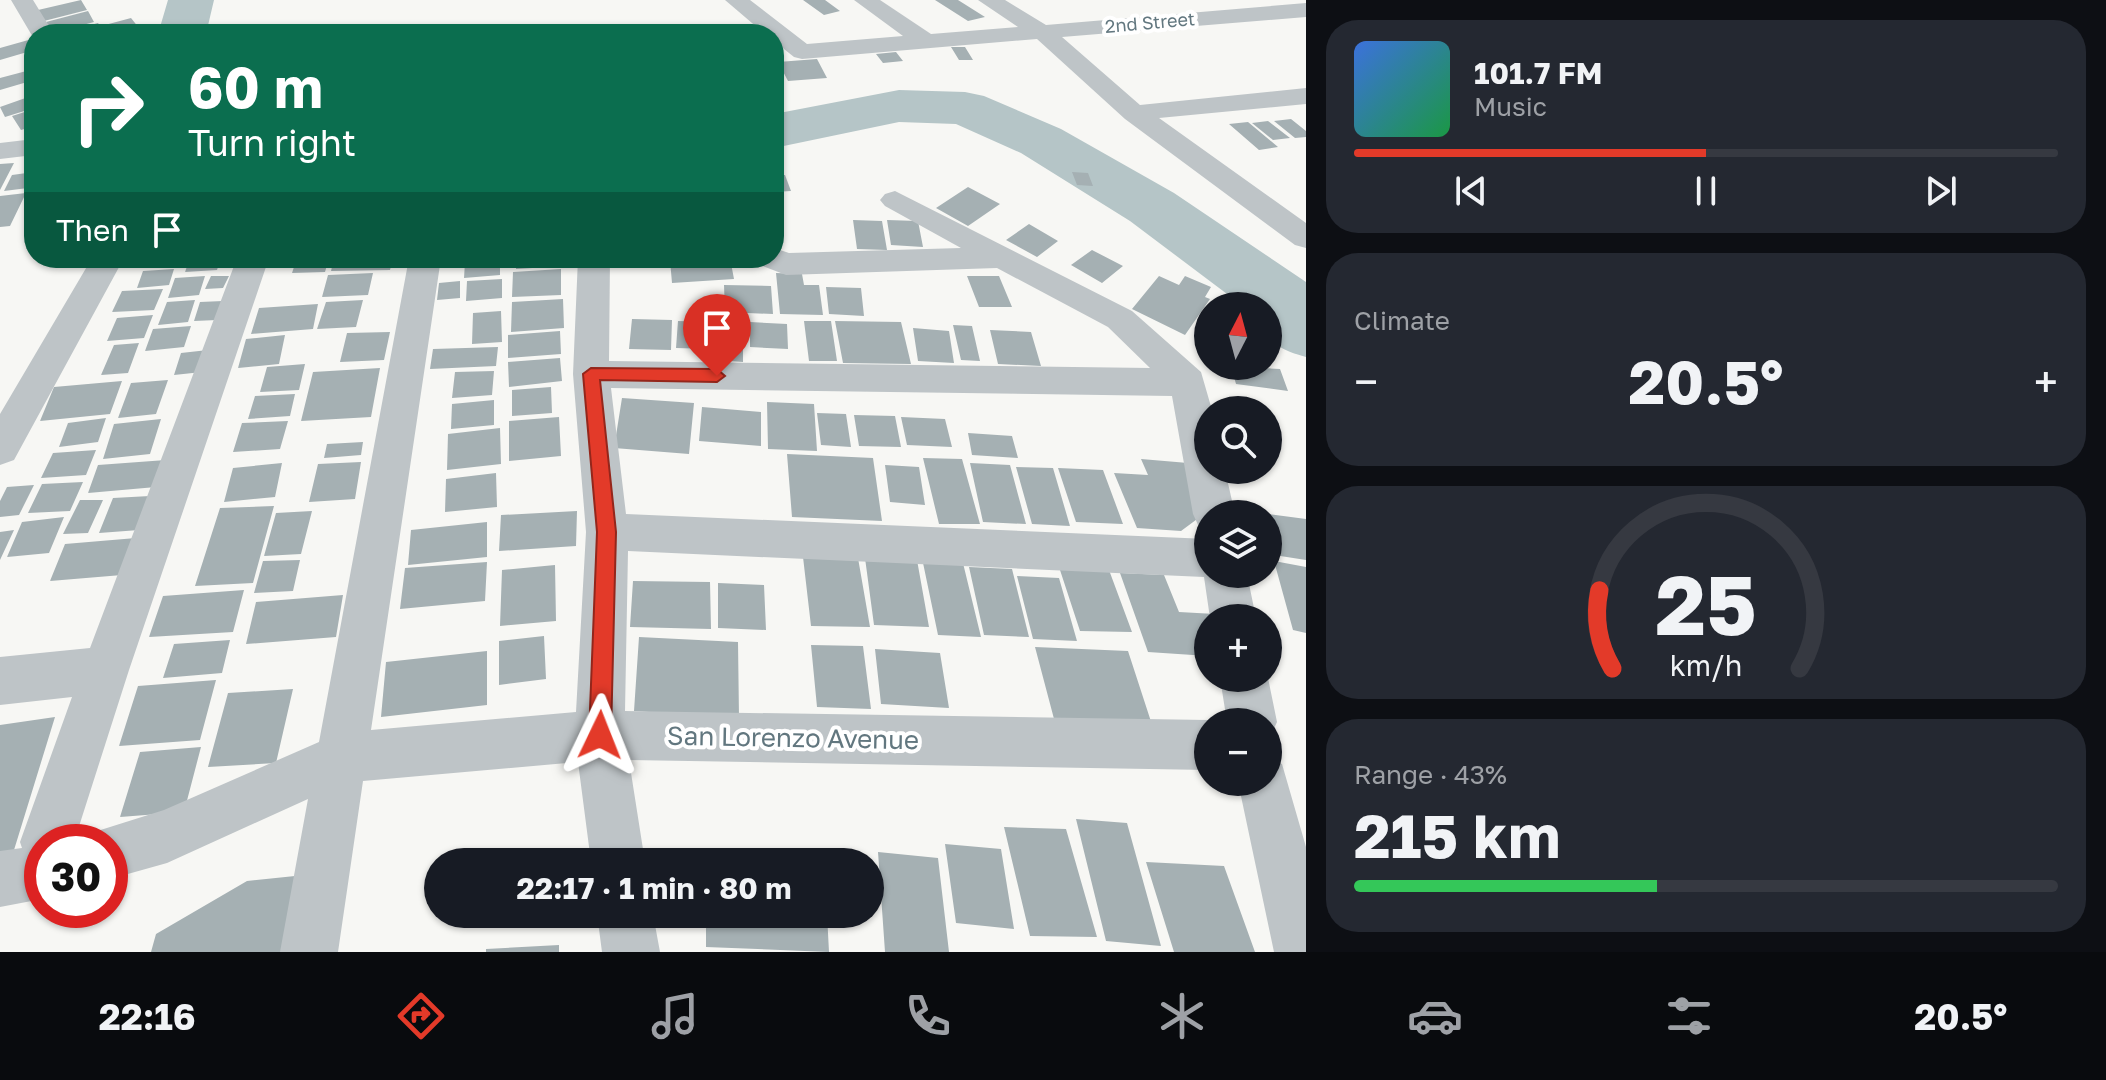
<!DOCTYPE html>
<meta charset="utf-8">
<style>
:root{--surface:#171b24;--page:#242831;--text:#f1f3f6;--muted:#9ea1a6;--line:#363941;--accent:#e33a29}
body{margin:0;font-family:"Golos Text",sans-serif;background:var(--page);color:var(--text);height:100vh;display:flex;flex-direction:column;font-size:30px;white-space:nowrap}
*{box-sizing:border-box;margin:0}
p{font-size:26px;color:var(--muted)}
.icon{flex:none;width:44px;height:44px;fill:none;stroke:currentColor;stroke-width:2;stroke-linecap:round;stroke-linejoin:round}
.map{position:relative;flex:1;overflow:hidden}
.sheet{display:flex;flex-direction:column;gap:20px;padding:20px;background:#0d0f14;width:800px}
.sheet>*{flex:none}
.banner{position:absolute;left:24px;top:24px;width:760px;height:244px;border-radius:32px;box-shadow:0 2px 6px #0004;background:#0b6e4f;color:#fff;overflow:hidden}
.needle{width:52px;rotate:6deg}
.tools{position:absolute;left:1194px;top:292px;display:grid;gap:16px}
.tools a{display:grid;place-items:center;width:88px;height:88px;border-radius:50%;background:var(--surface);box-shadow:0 2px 6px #0004;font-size:40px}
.speed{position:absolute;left:24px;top:824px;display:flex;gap:16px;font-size:40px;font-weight:700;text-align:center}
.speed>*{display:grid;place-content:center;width:104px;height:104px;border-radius:50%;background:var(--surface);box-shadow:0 2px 6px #0004;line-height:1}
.speed .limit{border:12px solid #d22;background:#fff;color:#111}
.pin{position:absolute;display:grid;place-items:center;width:68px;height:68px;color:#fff;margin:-82px -34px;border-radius:50% 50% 50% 0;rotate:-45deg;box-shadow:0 0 8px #0007}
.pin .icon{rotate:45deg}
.me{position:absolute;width:88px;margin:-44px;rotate:2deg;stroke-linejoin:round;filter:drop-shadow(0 0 6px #0008)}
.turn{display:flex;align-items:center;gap:28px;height:168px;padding:0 32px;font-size:36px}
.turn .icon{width:104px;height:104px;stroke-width:2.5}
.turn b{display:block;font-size:56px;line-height:68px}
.then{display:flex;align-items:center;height:76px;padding:0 32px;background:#0003;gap:16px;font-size:30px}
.big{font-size:60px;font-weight:700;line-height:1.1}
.sheet .tile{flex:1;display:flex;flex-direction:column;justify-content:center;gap:12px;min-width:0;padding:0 28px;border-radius:32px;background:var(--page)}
.sheet .dial{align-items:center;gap:0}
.dial svg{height:208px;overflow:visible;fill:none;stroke:var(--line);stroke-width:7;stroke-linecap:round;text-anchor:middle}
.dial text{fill:var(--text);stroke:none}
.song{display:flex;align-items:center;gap:24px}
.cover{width:96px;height:96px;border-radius:12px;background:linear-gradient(135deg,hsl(220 70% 55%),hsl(140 70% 35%))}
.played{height:8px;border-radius:4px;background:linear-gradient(90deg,var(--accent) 50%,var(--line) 50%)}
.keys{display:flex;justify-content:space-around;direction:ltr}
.heat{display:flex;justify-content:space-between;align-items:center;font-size:44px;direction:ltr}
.charge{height:12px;border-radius:6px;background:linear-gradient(90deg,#34c759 43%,var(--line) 0)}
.trip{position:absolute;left:424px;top:848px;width:460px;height:80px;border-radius:40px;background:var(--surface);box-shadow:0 2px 6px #0004;font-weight:700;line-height:80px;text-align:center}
.menu{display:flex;height:128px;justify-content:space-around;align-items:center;background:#090b0e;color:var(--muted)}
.menu .icon{width:56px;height:56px}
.menu .active{color:var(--accent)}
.menu b{font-size:36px;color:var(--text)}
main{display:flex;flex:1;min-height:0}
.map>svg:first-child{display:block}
</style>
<main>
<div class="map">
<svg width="1306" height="952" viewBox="0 0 1306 952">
<rect width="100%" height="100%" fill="#f7f7f4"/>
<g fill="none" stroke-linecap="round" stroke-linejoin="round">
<path fill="#b5c5c7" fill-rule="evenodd" d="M168,0H214L206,34H158Z
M899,90L965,92L984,96L1061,129L1174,193L1306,282V357C1272,347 1268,342 1268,306H1243L1130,221L1021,153L956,124L899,122L774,148V114Z"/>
</g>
<path fill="#a5b0b3" d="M81,0L87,10L44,21L38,10Z
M803,0H825L840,11L824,15Z
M935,0H958L985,17L968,21Z
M88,11L94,22L53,33L46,22Z
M131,18L139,28L112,34L105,25Z
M98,23L103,30L89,34L65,32Z
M160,25L169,34H140L138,31Z
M32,39L34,50L0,60V48Z
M951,47H965L973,60H959Z
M896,52L903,61L883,63L876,54Z
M817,59L827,78L788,81L778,62Z
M34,69V80L0,90V78Z
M34,95V108L5,117L0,107Z
M34,109V126L21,130L12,116Z
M1291,119L1306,131V137L1295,138L1274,121Z
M1268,121L1290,138L1273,140L1252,123Z
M1248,122L1278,147L1259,150L1229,124Z
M14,163L0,190V164Z
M34,172L28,188L4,191L12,175Z
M1072,172L1088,173L1093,186L1077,185Z
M774,175H785L791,191L774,192Z
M968,187L1000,204L968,226L936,208Z
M26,193L10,226L0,227V196Z
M853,220L882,221L887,250L857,249Z
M887,220L918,221L923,247L891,245Z
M1029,224L1058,241L1037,257L1006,240Z
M1092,250L1123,266L1102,283L1071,265Z
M146,258H183L180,266L142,268Z
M190,258H221L217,270L185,272Z
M297,258H329L325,272L292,273Z
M334,258H393L390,270L331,271Z
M516,258H564L565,266L516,269Z
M730,258L734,279L672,283L670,260Z
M500,259V275L464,278L465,262Z
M174,269L169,285L137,288L143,271Z
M561,269V295L512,297L513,272Z
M373,273L368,295L322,297L328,275Z
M776,273L802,274L804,285H819L823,315L780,314Z
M205,276L199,295L168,298L175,278Z
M211,276H229L223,288L205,289Z
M967,276H999L1012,307H979Z
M1159,276L1179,285L1185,276L1211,287L1205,297L1210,299L1185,335L1132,309Z
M502,279V298L466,301L467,281Z
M460,281V298L437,300L439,283Z
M724,285L771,286L773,314L725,312Z
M826,287L861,288L864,316L829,314Z
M163,289L154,310L112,312L122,291Z
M563,299L564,328L511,332L512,302Z
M195,300L188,322L158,325L167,302Z
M363,300L356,327L317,329L326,302Z
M223,301L217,320L194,321L200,302Z
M318,304L313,329L251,334L259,308Z
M501,311L502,342L472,344L473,313Z
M153,315L144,338L107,341L117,318Z
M716,317L743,319V362L714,360Z
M632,319L672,320L671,350L629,349Z
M678,321L710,322V349L676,348Z
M804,321H831L837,361H809Z
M835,321L901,322L911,364L843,363Z
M750,322L787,324L788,349L750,347Z
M953,325L972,326L980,361L961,360Z
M191,326L184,347L145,351L153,329Z
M913,328L949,331L954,363L918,361Z
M990,330L1031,332L1041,366L998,364Z
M560,331L561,354L508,358V335Z
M390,332L384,360L340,362L347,333Z
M285,335L279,364L238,368L246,339Z
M139,343L128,373L101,375L114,345Z
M498,347L496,366L430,369L433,349Z
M208,350L202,372L174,375L181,353Z
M560,358L562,381L509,387L508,362Z
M305,364L299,390L260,392L267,367Z
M1231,366L1280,369L1288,391L1236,384Z
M380,368L371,417L301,421L313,372Z
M494,371L492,395L452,398L455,372Z
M168,380L156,414L118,418L131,383Z
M122,381L110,414L40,421L54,387Z
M551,387L552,413L512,416V390Z
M295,394L290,416L248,419L255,396Z
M622,398L694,403L689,454L614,448Z
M494,400V425L451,429L452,404Z
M767,402L814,404L817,451L768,449Z
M702,407L761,412V446L699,441Z
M817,413L846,414L851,447L821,445Z
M854,415L895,416L901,447L859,446Z
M559,417L561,456L509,461V421Z
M901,417L945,419L952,447L907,445Z
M106,418L98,442L59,447L68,423Z
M161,419L150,454L103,459L114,424Z
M288,421L280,449L233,452L242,423Z
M500,428L501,464L447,470L448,434Z
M968,433L1012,436L1018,458L972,455Z
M363,442L361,455L324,458L327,444Z
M96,450L86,475L41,478L53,453Z
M787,454L873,458L882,521L792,517Z
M923,458L962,459L980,524H939Z
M1141,459L1188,463L1208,511L1181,531L1137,528L1114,473L1148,475Z
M166,460L156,487L88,493L98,465Z
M361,462L355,499L309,502L318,464Z
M282,463L275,497L224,502L233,468Z
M970,463L1010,465L1026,524L983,522Z
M885,465L919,467L925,505L890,502Z
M1016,467L1053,468L1070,526L1032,524Z
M1058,468L1103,470L1123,524L1076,522Z
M496,473L497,507L445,512L446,479Z
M83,482L70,511L28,513L42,484Z
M34,485L19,515L0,517V501L7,487Z
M150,496L139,530L99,533L113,498Z
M80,500H103L88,533L63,534Z
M274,506L253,583L195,586L220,508Z
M312,511L301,554L264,556L276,513Z
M577,511L576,546L499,551L501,515Z
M1268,514L1306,519V560L1274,555L1268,538Z
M64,517L49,553L7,557L22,522Z
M487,522V557L408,565L411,530Z
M14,530L0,560V532Z
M136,538L122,575L50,581L65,544Z
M803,557L858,558L870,627L811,626Z
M865,558L917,560L929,627L874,625Z
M922,558L962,559L981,637L938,635Z
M300,560L293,591L254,593L263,561Z
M1274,561L1306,567V633L1293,630Z
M487,562L485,601L400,609L405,568Z
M555,565L556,621L500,626L502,570Z
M969,567L1012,569L1029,637L984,635Z
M1060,570H1109L1132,632L1080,631Z
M1120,573L1164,575L1179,612L1215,614L1217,618H1208V656L1148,652Z
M1017,576L1059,578L1077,641L1033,639Z
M633,581L710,582L711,629L630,627Z
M718,583L764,585L766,630L718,628Z
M244,590L233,632L149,637L163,596Z
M343,595L336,637L246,644L256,602Z
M544,636L546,679L499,685V641Z
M639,637L738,642L739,718L634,711Z
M230,640L222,673L163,678L174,644Z
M811,645L863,646L871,709L817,707Z
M1035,647L1128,651L1157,740L1058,734Z
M875,649L940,653L949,708L881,704Z
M487,651V705L381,717L386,662Z
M216,680L200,740L119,746L138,686Z
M293,689L276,763L208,767L228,693Z
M55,717L14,850L0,852V725Z
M201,747L184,812L120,817L140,752Z
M1076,819L1127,823L1161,946L1106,941Z
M1004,827L1066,829L1097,937L1030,936Z
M945,844L1001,849L1014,929L956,923Z
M878,852L938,858L949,952H885Z
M707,854L798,860V862H707Z
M1146,862L1224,866L1255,952H1174Z
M295,876L282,952H151L156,934L247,881Z
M706,914H827L829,952L706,947Z
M559,945V952H486V949Z"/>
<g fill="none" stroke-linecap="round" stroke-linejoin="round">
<path fill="#bec4c7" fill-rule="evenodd" d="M11,0H33L54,34H34V39Z
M725,0H750L807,44L903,36L854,0H880L931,34L1018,27L978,0H1005L1046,25L1306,3V17L1062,37L1140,105L1306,88V104L1159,118L1306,223V248L1295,245L1125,119L1037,39L802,59L794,57L774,41V34H765Z
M34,139V155L0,159V143Z
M895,191L1132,311L1201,372L1212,410H1208V470H1225L1235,514H1208V530L1199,527L1193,514L1172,396L611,388L626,514L1208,539V574H1247L1256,618H1210L1204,577L628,551L625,711L1208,720L1213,722H1208V770L629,760L645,862H591L578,762L363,781L338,952H280L308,799L167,863L110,879V842H87L91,833L164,810L319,742L409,258H441L371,730L576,712L586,532L573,374L578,258H610L609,361L1150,368L1108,327L997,268L786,275L760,265L755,258H774V248L789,253L961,248L885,206L880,200L885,194Z
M92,258H124L14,460L0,465V414Z
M237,258H269L129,670L74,842H42V899L0,907V851L22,848L20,842L72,697L0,705V657L90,648Z
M1220,678H1268L1277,722L1269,739L1268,722H1227Z
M1268,758L1282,764L1306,847V952H1274L1238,782H1268Z
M597,914H653L660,952H602Z"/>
</g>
<path fill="#e33a29" stroke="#94261b" stroke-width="2" d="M591,368L717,369L725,376L717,382L600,380L616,532L611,735L608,743L600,746L592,743L589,735L597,532L583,374Z"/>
<g text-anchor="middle" stroke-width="8" stroke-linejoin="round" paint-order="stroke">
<g font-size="18" fill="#62777f" stroke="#fff">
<text transform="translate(1150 23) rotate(-5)" y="6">2nd Street</text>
</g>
<g font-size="26" fill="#62777f" stroke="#fff">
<text transform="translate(793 738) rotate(1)" y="9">San Lorenzo Avenue</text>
</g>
</g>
</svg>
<div class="tools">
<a><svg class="needle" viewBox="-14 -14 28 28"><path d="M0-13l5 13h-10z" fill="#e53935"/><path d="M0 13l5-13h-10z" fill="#9ea1a6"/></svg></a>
<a><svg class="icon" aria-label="search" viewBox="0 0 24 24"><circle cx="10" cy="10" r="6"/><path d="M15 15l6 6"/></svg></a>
<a><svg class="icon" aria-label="layers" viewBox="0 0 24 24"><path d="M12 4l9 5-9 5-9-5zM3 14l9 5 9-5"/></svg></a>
<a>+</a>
<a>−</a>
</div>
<div class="speed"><div class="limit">30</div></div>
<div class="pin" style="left:717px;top:376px;background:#d93025"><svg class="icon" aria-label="arrive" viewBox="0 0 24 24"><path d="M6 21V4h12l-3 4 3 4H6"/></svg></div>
<svg class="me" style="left:600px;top:735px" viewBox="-20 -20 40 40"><path d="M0-17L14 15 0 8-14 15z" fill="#e33a29" stroke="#fff" stroke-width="4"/></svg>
<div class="trip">22:17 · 1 min · 80 m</div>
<div class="banner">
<div class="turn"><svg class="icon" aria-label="right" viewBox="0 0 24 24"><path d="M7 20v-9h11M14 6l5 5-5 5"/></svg><div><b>60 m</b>Turn right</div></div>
<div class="then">Then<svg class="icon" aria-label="arrive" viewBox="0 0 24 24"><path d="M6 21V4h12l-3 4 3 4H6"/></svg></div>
</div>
</div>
<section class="sheet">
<div class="tile">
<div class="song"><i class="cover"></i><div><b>101.7 FM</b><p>Music</p></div></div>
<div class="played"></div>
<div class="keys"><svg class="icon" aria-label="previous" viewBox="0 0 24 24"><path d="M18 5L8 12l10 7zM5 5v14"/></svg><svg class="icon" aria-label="pause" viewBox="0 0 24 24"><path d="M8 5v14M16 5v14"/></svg><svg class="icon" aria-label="next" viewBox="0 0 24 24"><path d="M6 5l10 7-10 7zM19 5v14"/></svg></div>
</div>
<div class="tile"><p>Climate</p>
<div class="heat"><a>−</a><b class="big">20.5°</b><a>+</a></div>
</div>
<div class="tile dial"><svg viewBox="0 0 100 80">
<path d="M14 69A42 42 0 1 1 86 69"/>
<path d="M14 69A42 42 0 0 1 9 39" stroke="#e33a29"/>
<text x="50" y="56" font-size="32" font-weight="700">25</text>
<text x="50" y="72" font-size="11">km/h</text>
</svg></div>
<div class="tile"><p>Range · 43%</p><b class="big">215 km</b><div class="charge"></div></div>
</section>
</main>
<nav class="menu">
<b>22:16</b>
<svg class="icon active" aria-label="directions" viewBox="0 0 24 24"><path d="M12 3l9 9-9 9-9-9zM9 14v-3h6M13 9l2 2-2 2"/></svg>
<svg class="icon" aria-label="music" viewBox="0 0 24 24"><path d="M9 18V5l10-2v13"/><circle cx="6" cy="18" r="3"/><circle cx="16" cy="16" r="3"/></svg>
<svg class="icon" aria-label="phone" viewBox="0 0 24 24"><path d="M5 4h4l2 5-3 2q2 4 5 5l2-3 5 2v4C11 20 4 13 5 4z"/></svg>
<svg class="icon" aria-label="climate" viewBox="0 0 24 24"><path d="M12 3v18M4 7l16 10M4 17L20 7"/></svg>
<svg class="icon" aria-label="car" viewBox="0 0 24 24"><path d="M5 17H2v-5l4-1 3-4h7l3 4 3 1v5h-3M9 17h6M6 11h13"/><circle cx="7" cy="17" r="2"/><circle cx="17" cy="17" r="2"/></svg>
<svg class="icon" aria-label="filters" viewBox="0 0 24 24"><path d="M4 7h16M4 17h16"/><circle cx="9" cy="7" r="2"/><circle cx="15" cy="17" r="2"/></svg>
<b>20.5°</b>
</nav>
